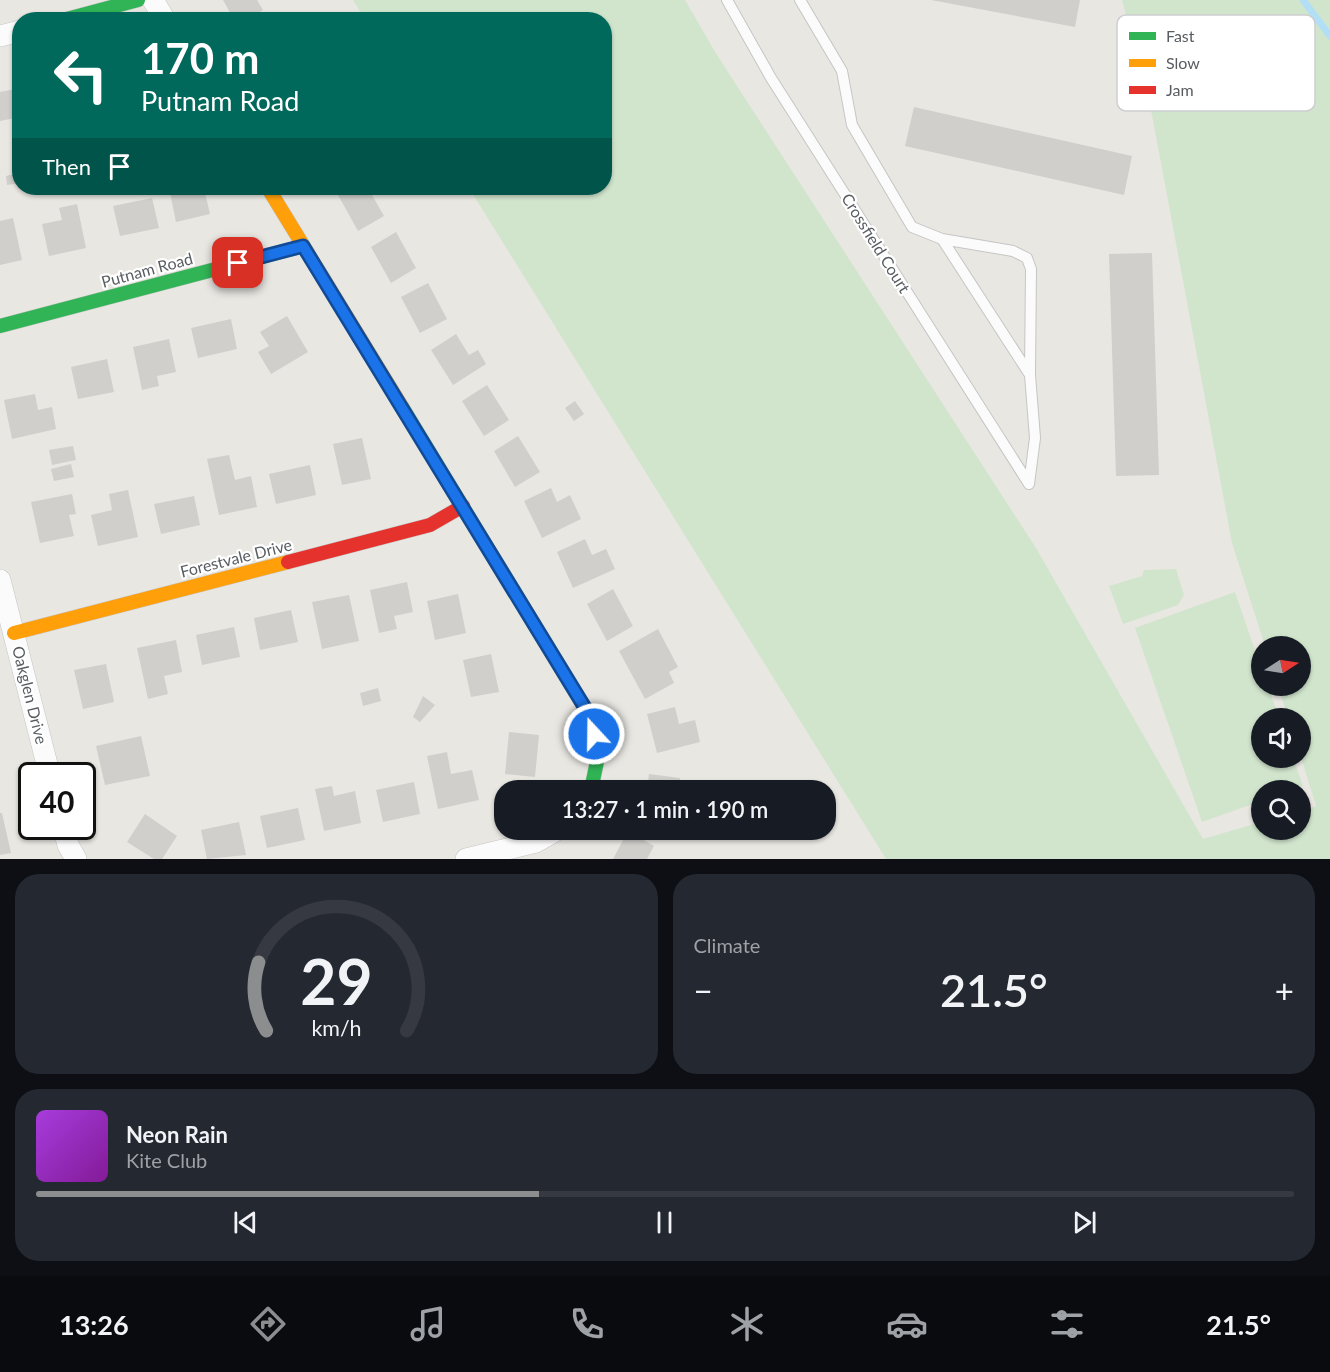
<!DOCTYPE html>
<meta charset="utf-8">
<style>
:root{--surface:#171b24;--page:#242831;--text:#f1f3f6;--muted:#9ea1a6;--line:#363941;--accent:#8b8d8e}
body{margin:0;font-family:Lato,sans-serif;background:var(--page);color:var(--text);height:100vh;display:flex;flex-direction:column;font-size:22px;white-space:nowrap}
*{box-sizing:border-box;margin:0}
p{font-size:20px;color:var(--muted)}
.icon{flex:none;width:33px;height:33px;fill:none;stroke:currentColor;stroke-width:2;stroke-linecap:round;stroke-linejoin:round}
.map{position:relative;height:859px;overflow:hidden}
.sheet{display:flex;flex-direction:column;gap:15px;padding:15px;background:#0d0f14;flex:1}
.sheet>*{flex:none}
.guide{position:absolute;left:12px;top:12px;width:600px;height:183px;border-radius:24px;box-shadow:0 2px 4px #0004;background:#00695c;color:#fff;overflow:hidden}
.needle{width:39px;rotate:78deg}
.fabs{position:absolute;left:1251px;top:636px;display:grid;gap:12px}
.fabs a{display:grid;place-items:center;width:60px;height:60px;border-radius:50%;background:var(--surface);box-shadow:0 2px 4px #0004;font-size:30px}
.speed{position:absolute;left:18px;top:762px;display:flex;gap:12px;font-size:30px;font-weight:700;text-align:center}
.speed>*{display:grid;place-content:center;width:78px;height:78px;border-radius:50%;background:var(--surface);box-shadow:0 2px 4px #0004;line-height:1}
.speed .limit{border:3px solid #111;border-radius:9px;background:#fff;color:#111}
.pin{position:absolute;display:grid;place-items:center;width:51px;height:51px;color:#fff;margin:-26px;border-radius:12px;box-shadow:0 3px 9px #0006}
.me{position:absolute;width:66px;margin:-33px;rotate:339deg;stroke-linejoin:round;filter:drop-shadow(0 0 4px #0008)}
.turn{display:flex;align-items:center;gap:21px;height:126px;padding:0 30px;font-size:27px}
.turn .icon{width:78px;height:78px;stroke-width:2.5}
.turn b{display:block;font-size:42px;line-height:51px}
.then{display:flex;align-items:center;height:57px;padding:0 30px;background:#0003;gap:12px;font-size:22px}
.big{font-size:45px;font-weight:600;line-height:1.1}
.sheet .card{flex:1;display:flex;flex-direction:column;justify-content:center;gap:9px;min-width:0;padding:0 21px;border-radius:24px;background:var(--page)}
.sheet .dial{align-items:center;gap:0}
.dial svg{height:156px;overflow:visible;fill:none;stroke:var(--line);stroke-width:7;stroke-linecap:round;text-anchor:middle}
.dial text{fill:var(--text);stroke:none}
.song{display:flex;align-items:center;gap:18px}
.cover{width:72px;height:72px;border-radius:9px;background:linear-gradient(135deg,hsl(280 70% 55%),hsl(290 70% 35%))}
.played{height:6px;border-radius:3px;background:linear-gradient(90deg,var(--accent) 40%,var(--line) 40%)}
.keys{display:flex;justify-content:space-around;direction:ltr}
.heat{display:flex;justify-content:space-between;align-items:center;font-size:33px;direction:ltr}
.sheet .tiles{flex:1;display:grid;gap:15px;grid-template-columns:1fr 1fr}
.card:last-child{grid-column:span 2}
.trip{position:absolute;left:494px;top:780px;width:342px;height:60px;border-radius:24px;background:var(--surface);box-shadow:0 2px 4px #0004;font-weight:600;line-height:60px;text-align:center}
.tabs{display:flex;height:96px;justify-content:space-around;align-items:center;background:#090b0e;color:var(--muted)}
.tabs .icon{width:42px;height:42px}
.tabs .selected{color:var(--accent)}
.tabs b{font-size:27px;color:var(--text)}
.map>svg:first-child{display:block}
</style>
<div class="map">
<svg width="1330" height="859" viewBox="0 0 1330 859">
<rect width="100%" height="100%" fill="#e9e7e2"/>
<path fill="#d1e5cd" d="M353,0H685L717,55L1036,548L1203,839L1261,822L1262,830H1300L1301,811L1316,806L1301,757L1300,718H1288L1278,686H1300V646H1265L1232,543L1152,115L1122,0H1330V859H886L469,188H604V20L365,19Z
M1176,569L1184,595L1178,605L1123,624L1109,586L1142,576L1144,570Z
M1235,592L1261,668L1262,686H1268L1279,718H1262V758H1293L1303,786L1290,790H1262L1261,801L1202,822L1135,628Z"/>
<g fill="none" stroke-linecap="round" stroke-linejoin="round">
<path stroke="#b3dff6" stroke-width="7" d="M1303,0L1330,36"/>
</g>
<path fill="#d0cfcc" d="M223,0H257L263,10L247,20H234Z
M931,0H1080L1075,27Z
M15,89L20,117L0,121V92Z
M914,107L1132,156L1124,195L905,146Z
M18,173L20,183L7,185L6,176Z
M169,188H204L210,214L176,222Z
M352,188H368L384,216L358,231L338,195Z
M152,198L159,228L120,236L113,206Z
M77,204L86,248L49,256L42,224L62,220L59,208Z
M13,218L22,260L0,265V221Z
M396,232L416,268L391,283L371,247Z
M1152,253L1159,475L1116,476L1109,254Z
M428,283L447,319L420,333L401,297Z
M287,316L308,352L271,374L258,352L269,346L260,332Z
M231,319L237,349L198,358L191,328Z
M456,334L469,355L478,350L486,364L453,385L431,350Z
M169,339L176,372L157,376L159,386L142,390L133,347Z
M107,359L114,392L78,399L71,367Z
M487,385L509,420L484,436L462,401Z
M35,394L38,410L52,407L56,429L12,439L4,400Z
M575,401L584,414L574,421L565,408Z
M518,436L540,472L515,487L494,451Z
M362,438L371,479L342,485L333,444Z
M73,446L76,460L52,465L49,450Z
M229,455L235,480L251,476L257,507L219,515L207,459Z
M71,464L74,477L54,481L51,469Z
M310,465L316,495L276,504L269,474Z
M551,488L557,502L570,495L581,519L542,538L524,501Z
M128,490L138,537L98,546L91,515L112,510L109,494Z
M72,494L76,514L69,515L74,536L40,543L31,502Z
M194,496L200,525L161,534L154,504Z
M585,539L592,555L606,549L615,569L573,588L557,552Z
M407,582L413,612L394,616L397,629L379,633L370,590Z
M613,589L633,626L607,641L587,604Z
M458,594L466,633L435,640L427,601Z
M349,595L359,641L322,649L312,602Z
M291,610L298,642L260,650L254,618Z
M234,627L240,657L202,665L196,635Z
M658,629L678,667L669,672L674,683L645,699L619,651Z
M176,640L182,672L164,676L168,694L148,699L137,648Z
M491,654L499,692L471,697L463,660Z
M106,664L114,702L83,709L74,670Z
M378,688L381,701L363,706L360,693Z
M423,696L435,705L420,722L413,717Z
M675,707L679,724L695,720L700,742L657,753L647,714Z
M509,732L539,735L535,777L505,774Z
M141,736L150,776L105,785L96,746Z
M447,752L451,774L472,770L479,800L438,809L427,756Z
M649,774L680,778L678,790H647Z
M414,782L420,814L383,822L376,790Z
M332,786L334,796L355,791L361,823L324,831L315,789Z
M298,808L305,840L267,848L260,816Z
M0,813H2L11,853L0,855Z
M145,814L177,836L162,859H154L127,842Z
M239,822L246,855L207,859L201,830Z
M628,831L654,846L647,859H613Z"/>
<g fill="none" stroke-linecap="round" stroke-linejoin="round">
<g stroke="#c5c5c5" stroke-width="12">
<path id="lane" d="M727,0L771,78L1029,484
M800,0L842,71L852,125L912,227L942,239
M1029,484L1035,438L1030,375L1031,269L1027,258L1013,251L942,239L1030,375"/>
</g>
<g stroke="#c5c5c5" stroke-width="22">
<path id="street" d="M153,0L165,20
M0,36L20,31
M0,580L50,776
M63,826L68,845L76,859
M466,859L536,842L557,830"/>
</g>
<g stroke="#c6c6c6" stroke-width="15">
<path id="fast" d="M63,20L138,0
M0,326L303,246
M402,407L590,716L599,752L591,790"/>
</g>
<g stroke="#c6c6c6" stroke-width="15">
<path id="slow" d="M268,188L402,407
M14,633L288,562"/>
</g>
<g stroke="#c6c6c6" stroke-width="15">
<path id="jam" d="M288,562L430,525L463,506"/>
</g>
<use href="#lane" stroke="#fcfbfb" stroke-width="10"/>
<use href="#street" stroke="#fcfbfb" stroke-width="21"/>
<use href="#fast" stroke="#30b455" stroke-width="14"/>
<use href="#slow" stroke="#ff9f0a" stroke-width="14"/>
<use href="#jam" stroke="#e5322d" stroke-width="14"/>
</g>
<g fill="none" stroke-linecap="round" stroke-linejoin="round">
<g stroke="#114b97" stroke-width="15">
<path id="route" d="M238,263L303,246L590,716L594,734"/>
</g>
<use href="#route" stroke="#1a73e8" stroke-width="10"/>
</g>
<g text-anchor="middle" stroke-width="4.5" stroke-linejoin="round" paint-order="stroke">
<g font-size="16" fill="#585d61" stroke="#fff">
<text transform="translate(876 243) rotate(58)" y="6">Crossfield Court</text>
<text transform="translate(147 270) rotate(-15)" y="6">Putnam Road</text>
<text transform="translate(236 558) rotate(-14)" y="6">Forestvale Drive</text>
<text transform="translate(30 695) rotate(76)" y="6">Oakglen Drive</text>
</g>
</g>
<rect x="1117" y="15" width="198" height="96" rx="9" fill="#fff" stroke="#cdced0" stroke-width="1.5"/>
<rect x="1129" y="32" width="27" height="8" fill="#30b455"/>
<rect x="1129" y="59" width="27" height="8" fill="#ff9f0a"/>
<rect x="1129" y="86" width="27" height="8" fill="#e5322d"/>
<g font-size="16" fill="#585d61">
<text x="1166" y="42">Fast</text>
<text x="1166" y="69">Slow</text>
<text x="1166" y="96">Jam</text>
</g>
</svg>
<div class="fabs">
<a><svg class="needle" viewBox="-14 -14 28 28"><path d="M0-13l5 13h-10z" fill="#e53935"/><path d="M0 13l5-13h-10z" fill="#9ea1a6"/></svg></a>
<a><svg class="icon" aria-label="sound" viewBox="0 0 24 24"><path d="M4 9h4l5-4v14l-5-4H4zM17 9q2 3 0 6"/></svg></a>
<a><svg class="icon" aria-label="search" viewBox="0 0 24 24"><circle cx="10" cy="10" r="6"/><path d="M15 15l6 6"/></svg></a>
</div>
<div class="speed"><div class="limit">40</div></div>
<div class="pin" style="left:238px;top:263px;background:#d93025"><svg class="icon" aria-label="arrive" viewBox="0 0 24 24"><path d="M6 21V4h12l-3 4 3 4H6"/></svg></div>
<svg class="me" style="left:594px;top:734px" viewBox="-20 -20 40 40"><circle r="17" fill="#1a73e8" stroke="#fff" stroke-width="3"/><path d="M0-11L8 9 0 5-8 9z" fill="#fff"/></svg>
<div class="trip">13:27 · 1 min · 190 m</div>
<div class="guide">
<div class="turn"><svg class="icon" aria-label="left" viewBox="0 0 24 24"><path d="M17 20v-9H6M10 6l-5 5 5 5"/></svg><div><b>170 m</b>Putnam Road</div></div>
<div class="then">Then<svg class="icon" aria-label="arrive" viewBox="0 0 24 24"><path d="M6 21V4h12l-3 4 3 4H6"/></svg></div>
</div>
</div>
<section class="sheet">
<div class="tiles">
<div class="card dial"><svg viewBox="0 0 100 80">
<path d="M14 69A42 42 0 1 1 86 69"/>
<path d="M14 69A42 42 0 0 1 10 34" stroke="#8b8d8e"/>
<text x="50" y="56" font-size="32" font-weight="700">29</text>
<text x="50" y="72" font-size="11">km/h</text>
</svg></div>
<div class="card"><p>Climate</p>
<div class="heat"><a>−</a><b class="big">21.5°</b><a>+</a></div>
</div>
<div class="card">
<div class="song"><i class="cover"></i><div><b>Neon Rain</b><p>Kite Club</p></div></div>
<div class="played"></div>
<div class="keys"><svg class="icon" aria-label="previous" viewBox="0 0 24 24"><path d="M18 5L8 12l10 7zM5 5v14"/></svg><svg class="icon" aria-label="pause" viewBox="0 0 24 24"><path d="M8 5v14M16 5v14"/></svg><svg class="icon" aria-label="next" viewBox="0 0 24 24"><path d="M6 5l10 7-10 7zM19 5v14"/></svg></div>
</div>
</div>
</section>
<nav class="tabs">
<b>13:26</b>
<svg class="icon selected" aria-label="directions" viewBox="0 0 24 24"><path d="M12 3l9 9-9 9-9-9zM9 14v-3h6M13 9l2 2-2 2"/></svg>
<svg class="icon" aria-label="music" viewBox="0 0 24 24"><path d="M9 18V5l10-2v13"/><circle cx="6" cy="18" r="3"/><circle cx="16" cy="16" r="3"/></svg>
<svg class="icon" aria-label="phone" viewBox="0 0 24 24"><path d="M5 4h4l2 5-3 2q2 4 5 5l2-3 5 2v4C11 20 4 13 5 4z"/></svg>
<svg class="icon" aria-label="climate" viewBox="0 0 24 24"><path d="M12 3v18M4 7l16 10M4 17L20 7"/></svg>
<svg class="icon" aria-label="car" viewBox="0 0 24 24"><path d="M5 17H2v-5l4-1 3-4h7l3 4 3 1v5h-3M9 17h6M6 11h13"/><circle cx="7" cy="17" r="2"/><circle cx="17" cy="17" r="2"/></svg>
<svg class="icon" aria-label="filters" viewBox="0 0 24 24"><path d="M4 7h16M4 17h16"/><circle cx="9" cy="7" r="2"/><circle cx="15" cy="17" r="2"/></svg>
<b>21.5°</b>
</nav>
